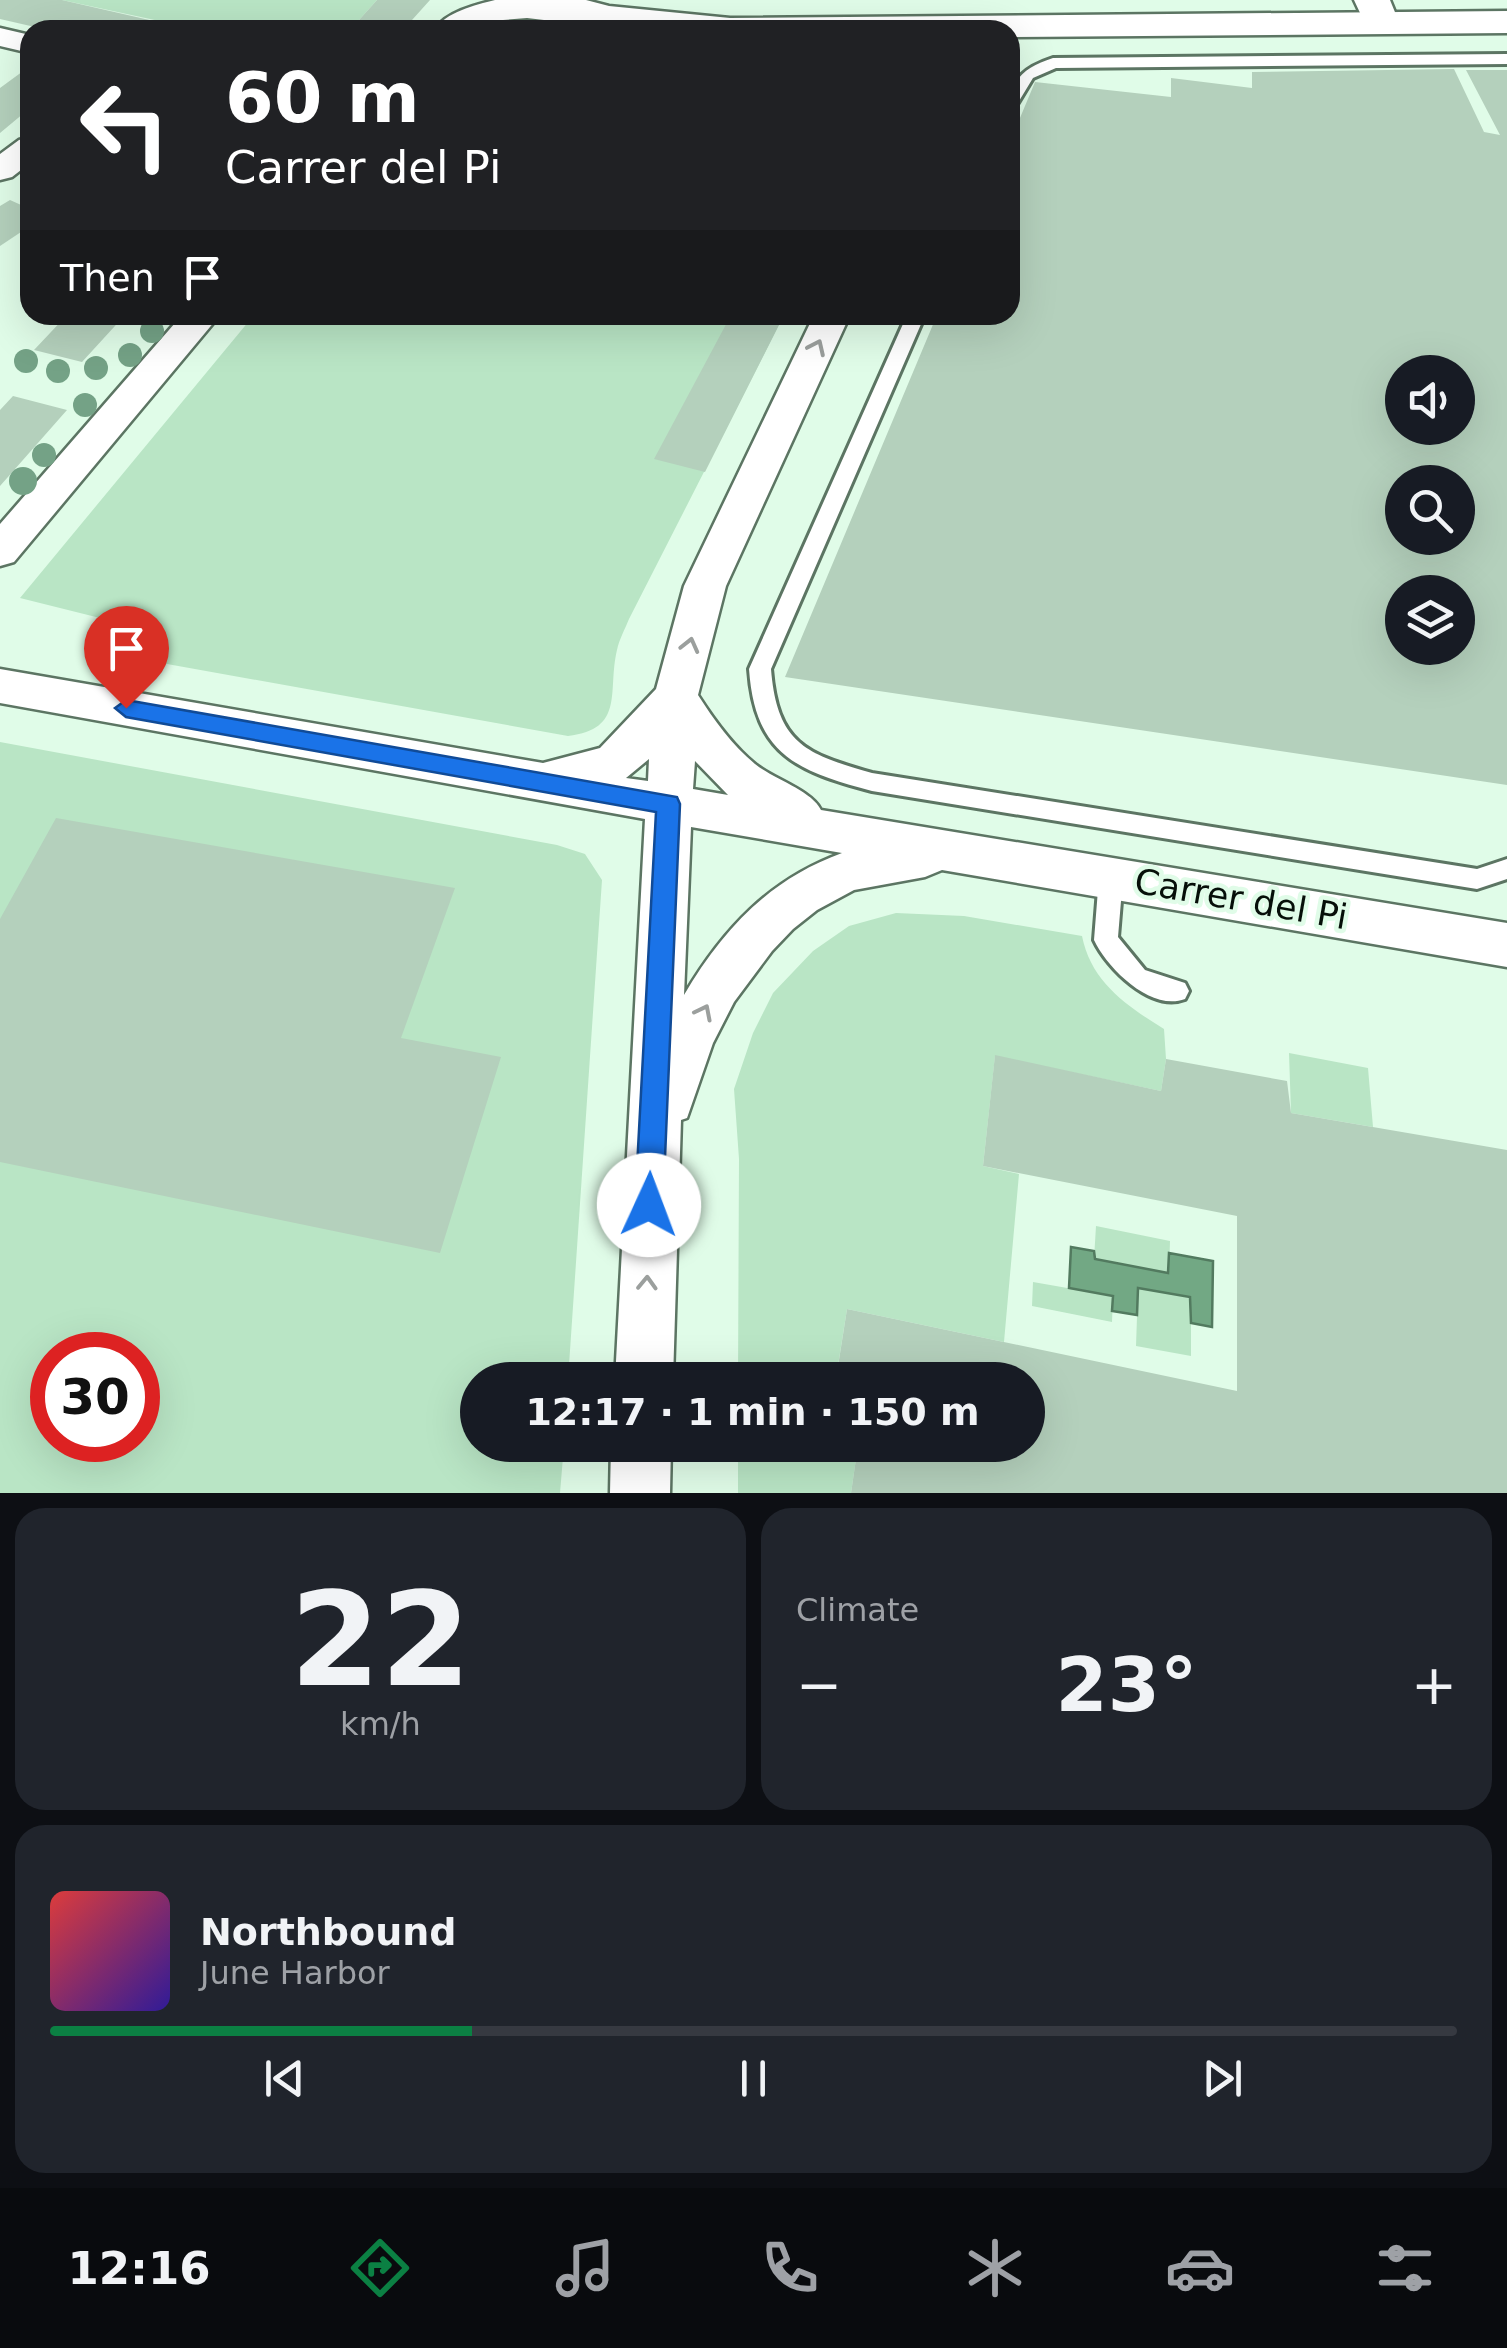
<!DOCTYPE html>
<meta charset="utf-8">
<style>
:root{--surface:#171b24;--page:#20242c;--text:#f1f3f6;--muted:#9ea1a6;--line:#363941;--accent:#0b8043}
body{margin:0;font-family:"DejaVu Sans",sans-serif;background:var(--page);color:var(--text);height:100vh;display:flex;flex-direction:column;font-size:38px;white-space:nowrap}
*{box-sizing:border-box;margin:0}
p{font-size:32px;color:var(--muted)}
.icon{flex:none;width:55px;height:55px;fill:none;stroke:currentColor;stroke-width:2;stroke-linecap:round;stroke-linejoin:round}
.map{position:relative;height:1493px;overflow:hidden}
.details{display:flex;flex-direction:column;gap:15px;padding:15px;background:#0d0f14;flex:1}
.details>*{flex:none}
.banner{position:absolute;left:20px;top:20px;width:1000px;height:305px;border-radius:30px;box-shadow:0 10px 40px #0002;background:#202124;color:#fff;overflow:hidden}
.controls{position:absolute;left:1385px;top:355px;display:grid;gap:20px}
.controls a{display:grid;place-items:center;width:90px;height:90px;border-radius:50%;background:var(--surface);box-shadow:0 10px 40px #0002;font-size:50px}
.speed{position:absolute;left:30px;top:1332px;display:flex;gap:20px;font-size:50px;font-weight:700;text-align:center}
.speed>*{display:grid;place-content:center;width:130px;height:130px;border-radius:50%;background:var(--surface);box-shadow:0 10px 40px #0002;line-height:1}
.speed .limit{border:15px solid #d22;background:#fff;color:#111}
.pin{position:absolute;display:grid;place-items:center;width:85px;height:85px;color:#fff;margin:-102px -42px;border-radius:50% 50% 50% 0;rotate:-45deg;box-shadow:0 0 10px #0007}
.pin .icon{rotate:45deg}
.me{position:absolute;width:110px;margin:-55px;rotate:2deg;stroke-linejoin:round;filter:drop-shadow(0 0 8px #0008)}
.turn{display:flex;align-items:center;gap:35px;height:210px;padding:0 40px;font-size:45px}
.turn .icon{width:130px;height:130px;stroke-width:2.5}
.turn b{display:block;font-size:70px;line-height:85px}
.then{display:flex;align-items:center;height:95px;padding:0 40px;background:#0003;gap:20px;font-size:38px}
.big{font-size:75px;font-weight:600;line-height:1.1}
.details .card{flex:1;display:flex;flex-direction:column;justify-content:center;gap:15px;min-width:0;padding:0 35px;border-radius:30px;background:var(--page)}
.details .dial{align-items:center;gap:0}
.dial b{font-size:130px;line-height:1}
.song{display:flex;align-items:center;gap:30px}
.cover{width:120px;height:120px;border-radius:15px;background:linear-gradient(135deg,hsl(0 70% 55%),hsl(250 70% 35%))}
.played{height:10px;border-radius:5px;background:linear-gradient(90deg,var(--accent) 30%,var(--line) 30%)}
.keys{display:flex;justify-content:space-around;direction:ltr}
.heat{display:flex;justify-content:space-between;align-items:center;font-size:55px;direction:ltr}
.details .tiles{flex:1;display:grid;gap:15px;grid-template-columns:1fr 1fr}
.card:last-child{grid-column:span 2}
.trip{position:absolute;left:460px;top:1362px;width:585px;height:100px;border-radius:50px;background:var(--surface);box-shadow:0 10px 40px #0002;font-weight:600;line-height:100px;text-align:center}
.dock{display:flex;height:160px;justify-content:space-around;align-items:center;background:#090b0e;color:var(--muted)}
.dock .icon{width:70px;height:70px}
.dock .active{color:var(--accent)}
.dock b{font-size:45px;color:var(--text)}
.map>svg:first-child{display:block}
</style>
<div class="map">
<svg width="1507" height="1493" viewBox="0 0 1507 1493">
<rect width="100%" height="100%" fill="#e0fce8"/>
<path fill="#b9e5c5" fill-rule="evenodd" d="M62,0H377L350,30H201Z
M254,315H784L629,619C625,629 619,640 617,650C607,691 626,729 568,736L106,653L124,624L20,598Z
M0,742L557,845L585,854L602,880L568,1380H478V1445H564L560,1493H0ZM52,1355H138V1440H52Z
M896,913L964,916L1082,936C1091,982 1127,1006 1164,1029L1166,1059L1161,1091L995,1056L983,1166L1019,1174L1004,1342L847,1309L836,1378L840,1380H738L739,1159L734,1089L753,1033L773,993L813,951L849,926Z
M1289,1053L1368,1068L1373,1127L1291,1113Z
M1096,1226L1170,1241L1169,1273L1094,1259Z
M1033,1282L1113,1296L1112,1322L1032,1306Z
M1138,1288L1191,1298V1356L1136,1346Z
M738,1445H858L851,1493H738Z"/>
<path fill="#72a884" stroke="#527a5f" stroke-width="2.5" d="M1071,1247L1094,1251L1095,1259L1168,1273L1169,1253L1213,1261L1212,1327L1191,1323L1190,1297L1138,1288L1137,1315L1112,1311L1113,1296L1069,1288Z"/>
<path fill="#b4d0bc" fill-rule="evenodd" d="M0,0H62L193,30H48L0,19Z
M377,0H430L403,30H350Z
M30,66V108L0,133V88Z
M1454,69L1484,132L1500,135L1466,70H1507V785L785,677L937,315H1010V142L1035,82L1171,97V78L1252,88V72ZM1402,372H1458V428H1402ZM1402,482H1458V538H1402ZM1402,592H1458V648H1402Z
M10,200L30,209V226L0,246V206Z
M67,315H125L82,362L34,350Z
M731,315H784L705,472L654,459Z
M13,396L67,410L0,486V410Z
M56,818L455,888L401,1038L501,1057L440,1253L0,1162V919Z
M995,1055L1161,1091L1166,1059L1287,1081L1291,1113L1507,1150V1493H851L858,1445H1028V1380L836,1379L847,1309L1237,1391V1216L983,1166Z"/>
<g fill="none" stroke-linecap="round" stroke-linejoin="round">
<g stroke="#5c7563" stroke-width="6">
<path id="service" d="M1507,54V64L1056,68L1033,78L1016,106L1010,108C1010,78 1026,67 1053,58Z
M907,315H925L771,669C777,743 805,754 872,773L1477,869L1507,859V879L1477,889L872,791C797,771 755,755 749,669Z
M1111,867L1119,870L1123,877L1118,937L1145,970L1185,983L1189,991L1185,999C1151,1012 1107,968 1094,940L1099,877L1103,870Z"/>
</g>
<g stroke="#5c7563" stroke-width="5">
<path id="minor" d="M0,28L30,35V53L0,46Z
M30,137V163L12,177L0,180V154L19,140Z
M182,315H220L14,562L0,566V524Z
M814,315H850L726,586L698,695C714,720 732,745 755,764C773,779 811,790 821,810L1507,923V967L942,870L925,877L854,890L817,910L793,929L772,951L734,1002L713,1043L687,1118L681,1120L673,1380H615L645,819L0,703V669L543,763L600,748L656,689L684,586ZM649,759L648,781L626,778ZM695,761L728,795L693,789ZM691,827L842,853C770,879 723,929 684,995Z
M611,1445H671L670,1493H610Z"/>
</g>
<g stroke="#5c7563" stroke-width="5">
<path id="tertiary" d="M1354,0H1390L1399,22L1394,30L1381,33L1368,30Z"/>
</g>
<g stroke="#5c7563" stroke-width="5">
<path id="secondary" d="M495,0H586L609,6L730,18L1507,11V33L1010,37V30H629L527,18L503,20L479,30H434C446,12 475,5 495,0Z"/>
</g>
<use href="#service" fill="#fff" fill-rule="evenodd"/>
<use href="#minor" fill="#fff" fill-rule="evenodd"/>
<use href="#tertiary" fill="#fff" fill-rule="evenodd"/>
<use href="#secondary" fill="#fff" fill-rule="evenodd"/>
</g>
<g fill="#74a286">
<circle cx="152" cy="331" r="12"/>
<circle cx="130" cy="355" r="12"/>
<circle cx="26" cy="361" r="12"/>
<circle cx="96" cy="368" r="12"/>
<circle cx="58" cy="371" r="12"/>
<circle cx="85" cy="405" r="12"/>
<circle cx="44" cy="455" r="12"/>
<circle cx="23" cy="481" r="14"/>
</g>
<defs><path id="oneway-chevron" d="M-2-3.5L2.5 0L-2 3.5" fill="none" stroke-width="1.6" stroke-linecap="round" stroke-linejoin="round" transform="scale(2.5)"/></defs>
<g stroke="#9b9f9d">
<use href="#oneway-chevron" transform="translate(817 347) rotate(-65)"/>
<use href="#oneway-chevron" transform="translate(690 645) rotate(-76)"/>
<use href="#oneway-chevron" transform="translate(704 1012) rotate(-63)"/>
<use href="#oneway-chevron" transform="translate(647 1283) rotate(-88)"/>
</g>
<path fill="#1a73e8" stroke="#114b97" stroke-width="2.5" d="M126,700L677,797L680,804L663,1205L659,1215L649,1219L639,1215L635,1205L656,812L126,717L115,708Z"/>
<g text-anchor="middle" stroke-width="9" stroke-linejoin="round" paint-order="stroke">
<g font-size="35" fill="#060f09" stroke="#e0fce8">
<text transform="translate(1241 899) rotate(10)" y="12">Carrer del Pi</text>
</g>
</g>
</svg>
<div class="controls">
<a><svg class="icon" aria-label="sound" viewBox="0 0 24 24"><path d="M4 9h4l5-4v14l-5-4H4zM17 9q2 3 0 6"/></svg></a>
<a><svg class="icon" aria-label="search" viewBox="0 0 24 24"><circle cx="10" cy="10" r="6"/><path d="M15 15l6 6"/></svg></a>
<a><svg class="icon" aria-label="layers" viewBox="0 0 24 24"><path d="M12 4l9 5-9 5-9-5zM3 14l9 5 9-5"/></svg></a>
</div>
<div class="speed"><div class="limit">30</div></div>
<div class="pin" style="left:126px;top:708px;background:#d93025"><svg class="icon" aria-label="arrive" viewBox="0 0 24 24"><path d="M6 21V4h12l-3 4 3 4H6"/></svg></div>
<svg class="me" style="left:649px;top:1205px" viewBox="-20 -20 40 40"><circle r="19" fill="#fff"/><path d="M0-13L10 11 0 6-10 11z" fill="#1a73e8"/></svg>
<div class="trip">12:17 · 1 min · 150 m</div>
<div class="banner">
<div class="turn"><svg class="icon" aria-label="left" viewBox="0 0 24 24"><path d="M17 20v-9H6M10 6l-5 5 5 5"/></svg><div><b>60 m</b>Carrer del Pi</div></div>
<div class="then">Then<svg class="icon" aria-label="arrive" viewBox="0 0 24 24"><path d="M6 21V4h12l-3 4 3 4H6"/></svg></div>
</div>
</div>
<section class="details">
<div class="tiles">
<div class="card dial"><b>22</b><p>km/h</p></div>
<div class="card"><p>Climate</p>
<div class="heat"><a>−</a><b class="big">23°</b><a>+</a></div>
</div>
<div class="card">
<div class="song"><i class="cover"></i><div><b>Northbound</b><p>June Harbor</p></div></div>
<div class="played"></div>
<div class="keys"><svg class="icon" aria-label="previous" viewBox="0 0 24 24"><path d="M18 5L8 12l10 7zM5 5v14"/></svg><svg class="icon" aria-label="pause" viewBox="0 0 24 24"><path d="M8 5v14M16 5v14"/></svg><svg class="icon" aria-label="next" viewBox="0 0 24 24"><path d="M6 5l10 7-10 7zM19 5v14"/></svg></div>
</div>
</div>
</section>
<nav class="dock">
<b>12:16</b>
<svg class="icon active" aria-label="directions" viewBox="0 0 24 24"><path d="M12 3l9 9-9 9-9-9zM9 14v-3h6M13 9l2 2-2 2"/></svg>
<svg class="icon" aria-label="music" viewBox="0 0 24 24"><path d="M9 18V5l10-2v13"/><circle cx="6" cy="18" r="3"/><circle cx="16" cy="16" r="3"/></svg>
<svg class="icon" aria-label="phone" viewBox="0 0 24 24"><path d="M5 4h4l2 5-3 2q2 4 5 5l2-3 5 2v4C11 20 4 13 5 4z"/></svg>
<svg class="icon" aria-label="climate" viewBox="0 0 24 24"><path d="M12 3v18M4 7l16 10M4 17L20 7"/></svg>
<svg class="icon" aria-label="car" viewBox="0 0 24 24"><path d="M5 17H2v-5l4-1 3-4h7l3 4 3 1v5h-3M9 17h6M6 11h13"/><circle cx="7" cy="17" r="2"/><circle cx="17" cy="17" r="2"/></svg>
<svg class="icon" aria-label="filters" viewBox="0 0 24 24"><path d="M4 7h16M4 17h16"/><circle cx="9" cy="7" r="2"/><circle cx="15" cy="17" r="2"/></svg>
</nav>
